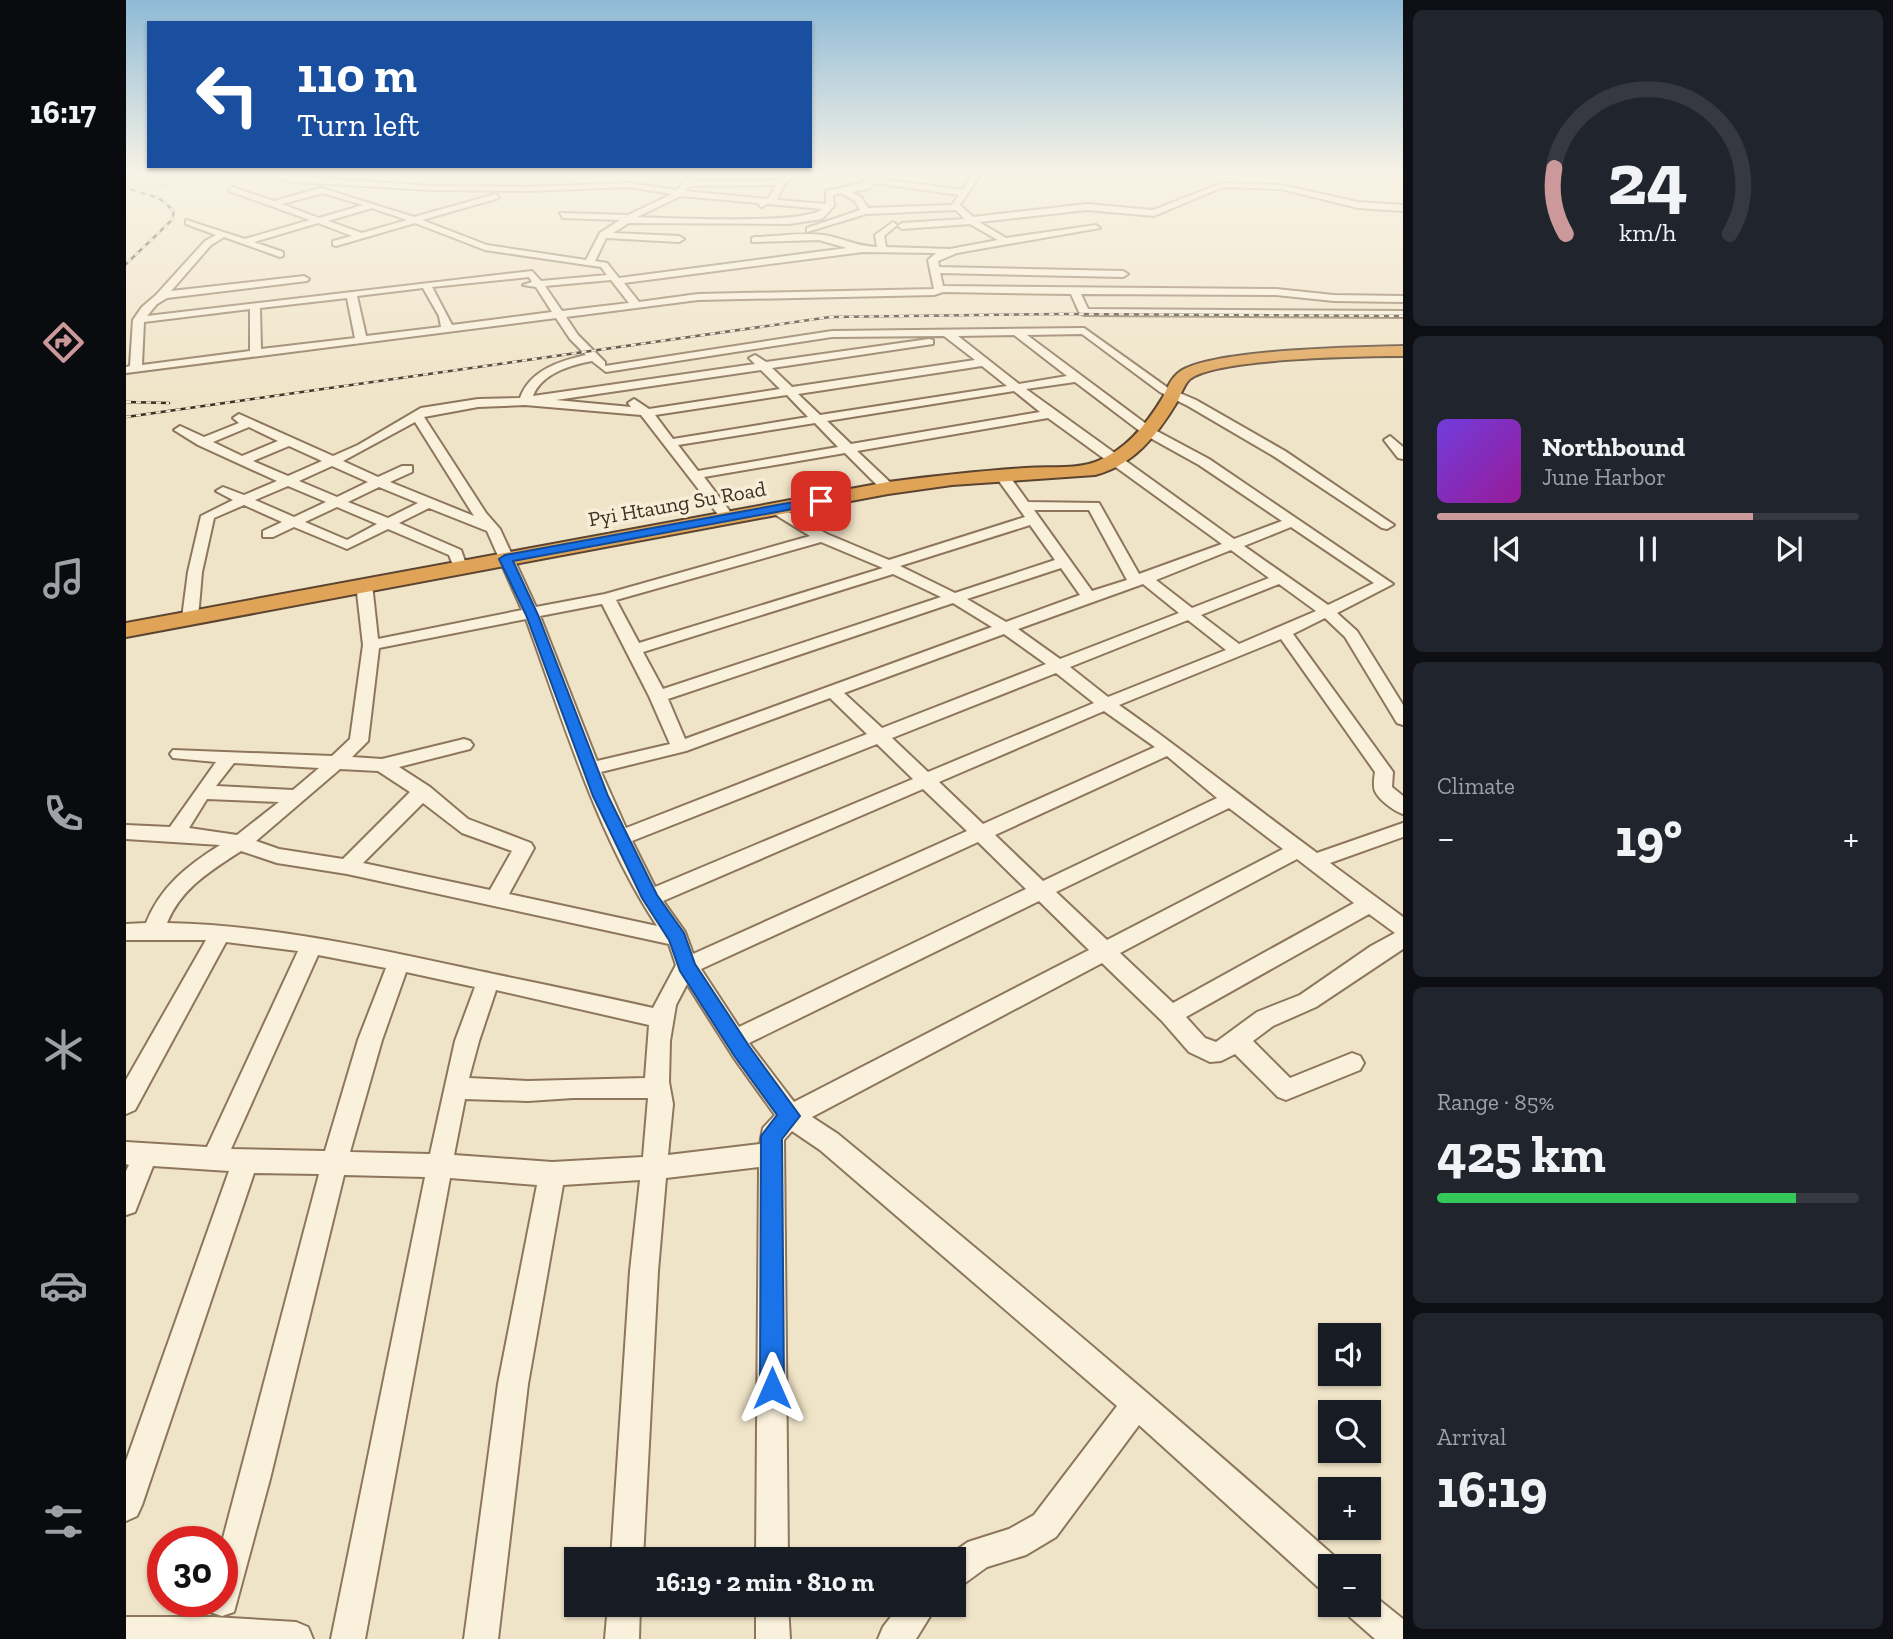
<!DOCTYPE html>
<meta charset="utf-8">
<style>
:root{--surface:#171b24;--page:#20242c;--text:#f1f3f6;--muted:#9ea1a6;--line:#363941;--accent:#cc999b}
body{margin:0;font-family:"Zilla Slab",serif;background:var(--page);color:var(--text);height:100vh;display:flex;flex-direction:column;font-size:26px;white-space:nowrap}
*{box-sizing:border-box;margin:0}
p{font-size:23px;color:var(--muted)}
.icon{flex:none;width:38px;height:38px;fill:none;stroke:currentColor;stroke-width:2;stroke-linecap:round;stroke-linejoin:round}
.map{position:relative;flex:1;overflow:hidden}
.drawer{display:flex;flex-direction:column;gap:10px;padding:10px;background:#0d0f14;width:490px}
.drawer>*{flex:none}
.hud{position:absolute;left:21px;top:21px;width:665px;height:147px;border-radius:0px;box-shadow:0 2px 5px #0004;background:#1a4fa0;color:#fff;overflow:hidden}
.fabs{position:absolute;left:1192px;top:1323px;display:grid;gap:14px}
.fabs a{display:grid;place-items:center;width:63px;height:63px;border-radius:0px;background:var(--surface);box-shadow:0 2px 5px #0004;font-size:35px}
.speed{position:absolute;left:21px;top:1526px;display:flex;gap:14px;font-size:35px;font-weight:700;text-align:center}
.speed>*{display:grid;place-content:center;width:91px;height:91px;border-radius:50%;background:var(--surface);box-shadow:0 2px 5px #0004;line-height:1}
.speed .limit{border:10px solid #d22;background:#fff;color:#111}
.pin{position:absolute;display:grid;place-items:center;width:60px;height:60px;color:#fff;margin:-30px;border-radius:14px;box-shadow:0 4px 10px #0006}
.me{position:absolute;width:77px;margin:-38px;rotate:0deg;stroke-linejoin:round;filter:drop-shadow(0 0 5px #0008)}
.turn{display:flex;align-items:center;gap:24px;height:147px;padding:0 35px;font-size:32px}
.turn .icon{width:91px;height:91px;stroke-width:2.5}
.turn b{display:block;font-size:49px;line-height:60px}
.big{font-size:52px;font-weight:700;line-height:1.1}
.drawer .widget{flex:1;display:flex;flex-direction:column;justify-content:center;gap:10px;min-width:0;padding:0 24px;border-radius:10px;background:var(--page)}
.drawer .dial{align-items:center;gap:0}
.dial svg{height:182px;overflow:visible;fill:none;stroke:var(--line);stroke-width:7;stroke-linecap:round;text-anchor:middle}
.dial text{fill:var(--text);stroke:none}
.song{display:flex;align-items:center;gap:21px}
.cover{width:84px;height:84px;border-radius:10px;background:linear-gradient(135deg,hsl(260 70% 55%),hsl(300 70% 35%))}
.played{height:7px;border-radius:4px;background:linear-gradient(90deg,var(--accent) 75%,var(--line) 75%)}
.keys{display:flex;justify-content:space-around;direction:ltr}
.heat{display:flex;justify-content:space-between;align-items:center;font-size:38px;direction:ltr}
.charge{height:10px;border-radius:5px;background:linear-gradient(90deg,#34c759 85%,var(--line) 0)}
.trip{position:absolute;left:438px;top:1547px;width:402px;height:70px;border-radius:0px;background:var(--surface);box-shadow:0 2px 5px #0004;font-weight:700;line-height:70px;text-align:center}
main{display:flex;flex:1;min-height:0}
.menu{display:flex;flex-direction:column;width:126px;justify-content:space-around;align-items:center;background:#090b0e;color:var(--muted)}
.menu .icon{width:49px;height:49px}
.menu .active{color:var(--accent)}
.menu b{font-size:32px;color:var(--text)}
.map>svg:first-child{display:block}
</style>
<main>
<nav class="menu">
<b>16:17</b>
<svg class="icon active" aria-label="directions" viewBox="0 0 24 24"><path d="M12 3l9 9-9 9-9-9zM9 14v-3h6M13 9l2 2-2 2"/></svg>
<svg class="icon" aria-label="music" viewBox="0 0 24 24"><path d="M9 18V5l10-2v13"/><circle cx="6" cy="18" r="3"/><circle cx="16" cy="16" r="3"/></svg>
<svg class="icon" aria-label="phone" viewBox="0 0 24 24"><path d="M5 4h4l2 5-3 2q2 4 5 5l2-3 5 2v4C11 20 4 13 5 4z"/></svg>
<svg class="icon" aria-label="climate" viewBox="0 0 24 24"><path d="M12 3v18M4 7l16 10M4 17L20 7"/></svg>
<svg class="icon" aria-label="car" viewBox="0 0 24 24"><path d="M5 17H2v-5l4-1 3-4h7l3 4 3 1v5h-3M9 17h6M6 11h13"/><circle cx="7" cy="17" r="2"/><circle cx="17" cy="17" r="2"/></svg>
<svg class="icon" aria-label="filters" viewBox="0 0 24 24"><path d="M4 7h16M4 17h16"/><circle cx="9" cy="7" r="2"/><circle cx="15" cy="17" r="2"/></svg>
</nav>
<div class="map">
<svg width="1277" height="1639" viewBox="0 0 1277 1639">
<rect width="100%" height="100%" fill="#f0e4c8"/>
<path fill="#c9cf9b" d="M0,174H104L108,175C83,178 52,178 30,192L0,186Z"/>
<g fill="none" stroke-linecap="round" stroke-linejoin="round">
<g stroke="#8d765c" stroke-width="4">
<path id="minor" d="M132,174L306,186L403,187L503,183L551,190L565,174H573L567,181L654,180L661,174H669L658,185L651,200L700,204V191L740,182L738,178C746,177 753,173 761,174L755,179L836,190L847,174H855L834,205L847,217L961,204L1027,210L1096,183L1155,185L1232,202L1277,205V211L1232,208L1155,189L1097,187L1028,216L961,210L853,222L880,238L970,225L974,228L831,253L812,261L813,267L997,271L1002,274L997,277L814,273L817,286L1150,289L1208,295L1277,296V302L1208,301L1150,295L955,294L962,309L1277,311V317L958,315L953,312L945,294L817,292L808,295L572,300L440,317L452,335L479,362V366L706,331L958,328L1042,388L1070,400L1159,451L1268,525L1261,529L1256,528L1149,457L1062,406L1034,392L956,334L901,335L1027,429L1083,459L1267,584L1211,613L1231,631L1277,705V725L1271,723L1219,637L1199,618L1167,634L1267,772L1266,787L1277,796V814C1268,811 1253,800 1249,791C1247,786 1248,778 1249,772L1155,639L993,705C1060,752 1124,804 1191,853L1277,823V837L1204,863L1277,917V949L1190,1007L1147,1026L1127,1041L1164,1078L1226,1053L1234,1056L1238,1063L1234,1070L1160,1100L1152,1097L1109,1054L1095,1061L1084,1062L1063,1052L1036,1021L976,963L686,1117L712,1134C882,1274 1051,1416 1216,1563L1217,1566H1204V1591L1192,1587L1013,1425L930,1537L900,1555L861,1567L839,1583L828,1588V1559H818L842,1542L883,1529L908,1515L991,1406L694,1150L666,1131L658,1140L662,1559H630L633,1167L540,1178L532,1271L517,1559H485L504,1271L514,1180L437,1185L402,1384L372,1639H338L372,1384L411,1185L324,1178L239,1639H205L299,1177L218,1175L144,1479L108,1612L96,1616L84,1612L80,1601H96V1542L193,1174L128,1173L16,1505L11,1516L0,1521V1461L103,1171L27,1166L9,1212L0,1215V1171L3,1165L0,1164V1142L81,1147L172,951L100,942L9,1110L0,1114V1080L80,940H0V924L20,923C35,886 61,866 94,845L0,839V825L44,827L90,762L47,758L44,754L47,750L206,756L224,739L237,645L230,584L233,581H243L246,584L252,639L396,610L361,531L303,508L273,523L335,550L341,567L339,570H329L323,555L262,529L221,549L168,527L147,537H137V531L156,522L118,505L88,518L76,572L72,618L64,623L58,621L56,618L62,572L75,516L107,500L90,491L97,487L118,495L151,481L72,445L48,430L54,426L78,437L113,423L107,418L113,414L207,456L232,445L295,408L352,399L394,398C404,370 434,361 460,355L444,339L430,318L0,373V367L4,366L7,320L16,307L30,295L79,241L90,235L60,224V220L119,239L184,220L103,191L106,187L148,201L195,188L288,217L370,194L373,198L296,220L361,245L460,260L474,233L494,220L437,218L434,213L502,215L546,194L503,187L403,191L306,190L169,182ZM749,183L833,195L826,205L742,208L735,197L725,192L742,189ZM650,185L644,196L640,199L559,191L563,186ZM197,193L237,205L193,218L156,204ZM715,193L729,201L734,210L681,228V232L740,214L830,210L839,219L776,223L772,226L776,229L844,224L872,240L824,249L760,247L758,236L771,225L767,222L749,235L751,247C728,246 718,238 697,235C674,232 651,237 629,237L626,238V242L693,240L721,248L493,278L481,263L469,261L480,238L553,242L558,239L553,236L487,233L503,223L663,224L696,219L708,206L707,195ZM555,196L632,203L635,207L642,204L696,209C680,225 542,218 511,217ZM246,208L281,220L236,233L202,221ZM192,223L226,236L207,241V245L210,246L289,223L359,250L475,267L481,275L415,281L406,271L21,316L31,304L41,298L181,281L183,279L178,276L45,291L85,245L98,237L154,257L157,256V252L128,242ZM737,252L810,253L802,260L808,289L572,294L513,302L498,283ZM403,277L406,282L397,285L410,287L426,312L326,325L306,287ZM485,280L503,303L436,311L419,286ZM297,288L313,316L315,327L240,336L231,296ZM221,298L229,338L135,349L134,308ZM124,309V351L16,365L18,322ZM888,335L941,376L893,384L832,336ZM818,336L849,360L666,387L646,368L807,344V340L803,339L640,362L629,355L623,358L629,364L407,396C415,374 444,365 466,361L480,372L706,337ZM856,366L881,386L694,415L672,394ZM635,370L654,389L523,409L508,399L502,403L505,407L430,400ZM949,382L1019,435L1073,465L1156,521L1108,539L900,389ZM888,391L914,412L725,444L701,421ZM661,395L682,417L547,439L529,415ZM399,405L515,415L597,521L602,522L609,518L578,477L719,453L757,491H767V485L731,451L922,418L1096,544L1013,574L973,503L902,502L882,474L877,473L870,477L899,517L763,560L701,534L650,505L643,509L645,512L684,536L479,594L410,607L374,529L360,513L298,417L352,407ZM289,422L348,516L264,482L286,472V466H276L252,477L217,461ZM689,423L712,447L572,471L552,445ZM123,427L152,441L116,456L87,442ZM163,446L196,461L162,476L127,461ZM206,466L242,482L211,497L173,481ZM162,486L200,502L168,517L129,500ZM253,487L292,503L262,518L222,502ZM211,507L251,524L221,540L179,522ZM908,510H963L1001,580L966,591ZM904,525L929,560L829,593L774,566ZM1165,527L1248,583L1202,605L1118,546ZM695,542L757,568L513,643L490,600ZM1105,550L1143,578L1066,608L1030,580ZM935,568L954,595L880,622L841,599ZM767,574L815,597L537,689L517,652ZM1017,584L1053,613L934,659L892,629ZM1153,584L1190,611L1113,644L1075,615ZM827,603L866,627L559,739L542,699ZM476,604L523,696L544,744L471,761L414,616ZM400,619C438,722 470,833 531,926L383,894L408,848L405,843L342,819L304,787L273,767L344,749L347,745L344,741L338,739L256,759L226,757L242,741L253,648ZM1062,620L1100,650L982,697L944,667ZM878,634L920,664L756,728L718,693ZM930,673L968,703L802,772L766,738ZM704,698L741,734L500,828L475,772L560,751ZM978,711L1029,747L857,824L813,782ZM751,744L787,779L529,887L506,841ZM1041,756L1091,798L917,881L869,835ZM108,763L193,768L167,790L90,786ZM214,769L252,771L284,792L217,859L153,849L130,841ZM797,789L841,831L567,954L559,932L537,901ZM81,799L153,802L111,835L63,828ZM297,803L336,833L386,851L364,890L237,863ZM1103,808L1157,849L981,940L930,892ZM852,842L900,889L613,1027L575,969ZM115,851L151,863L221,874L543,944L550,965L527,1008C461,993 395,980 330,966C234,945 139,925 41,923C55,888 86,870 115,851ZM1171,859L1228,903L1047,1003L994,953ZM913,901L963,950L668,1102L623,1043ZM1243,914L1269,933L1245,946L1174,995L1131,1012L1090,1042L1079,1038L1060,1017ZM192,955L260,968L232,1040L199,1151L105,1149ZM280,972L349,987L329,1041L304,1154L224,1152L256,1040ZM561,984L608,1058L649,1115L637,1128L634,1144L542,1155L547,1104L543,1082L544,1041L550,1005ZM370,990L523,1025L519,1078L402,1081L343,1078L353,1041ZM447,1098H522L517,1157L426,1162L328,1155L339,1099L402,1101Z
M1264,436L1277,447V459L1272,458L1258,440Z
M1242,1591L1277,1619V1639H1249L1224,1617L1220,1605H1242Z
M482,1605H514L513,1639H479Z
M630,1605H662L664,1639H630Z
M774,1605H811L790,1639H752L757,1627Z
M0,1617H87L170,1622L182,1627L187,1639H0Z"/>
</g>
<g stroke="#5b4430" stroke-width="4">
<path id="highway" d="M1277,346V356C1238,356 1091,358 1064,379C1058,384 1055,395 1051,402C1031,435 1008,465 969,475L826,485L762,494L0,637V623L762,482C808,476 854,471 900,468C923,466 953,470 974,460C1002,448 1022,422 1037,397C1041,389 1044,380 1051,374C1076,349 1237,347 1277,346Z"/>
</g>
<use href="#minor" fill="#faf1dc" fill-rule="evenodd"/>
<use href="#highway" fill="#e0a458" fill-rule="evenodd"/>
<g stroke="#3d2e20" stroke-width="2.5">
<path id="rail" d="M0,188L33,198L48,211L46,220L0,264
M0,402L43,403
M0,417L704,317L936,314L1277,316"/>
</g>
<use href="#rail" stroke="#f7eed8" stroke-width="2" stroke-dasharray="5" stroke-linecap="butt"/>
</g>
<linearGradient id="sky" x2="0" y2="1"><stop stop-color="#8fbad6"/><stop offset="0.43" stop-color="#f8f3e6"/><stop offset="1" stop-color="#f8f3e6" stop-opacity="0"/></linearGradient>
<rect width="1277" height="403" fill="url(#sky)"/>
<path fill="#1a73e8" stroke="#114b97" stroke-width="2" d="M695,497L699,498V503L387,561L412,615L482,796L531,895L558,933L569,964L623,1046L674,1116L656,1139L658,1388L655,1396L646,1400L638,1396L634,1388L635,1136L651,1115L609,1057L554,971L543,940L516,898L467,796L400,615L373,559L379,555Z"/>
<g text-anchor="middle" stroke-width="7" stroke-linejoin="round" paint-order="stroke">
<g font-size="21" fill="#3d2e20" stroke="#f7eed8">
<text transform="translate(551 504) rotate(-10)" y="7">Pyi Htaung Su Road</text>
</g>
</g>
</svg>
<div class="fabs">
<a><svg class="icon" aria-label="sound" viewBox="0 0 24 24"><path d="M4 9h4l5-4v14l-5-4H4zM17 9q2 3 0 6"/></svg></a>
<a><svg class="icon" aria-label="search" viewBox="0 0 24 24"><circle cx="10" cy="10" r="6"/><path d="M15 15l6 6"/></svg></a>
<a>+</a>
<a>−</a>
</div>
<div class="speed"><div class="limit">30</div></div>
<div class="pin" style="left:695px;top:501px;background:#d93025"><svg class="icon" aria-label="arrive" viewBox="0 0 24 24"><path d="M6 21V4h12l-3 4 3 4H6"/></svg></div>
<svg class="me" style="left:646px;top:1388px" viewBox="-20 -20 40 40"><path d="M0-17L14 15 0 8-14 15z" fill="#1a73e8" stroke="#fff" stroke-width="4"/></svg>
<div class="trip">16:19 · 2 min · 810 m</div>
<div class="hud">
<div class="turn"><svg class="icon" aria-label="left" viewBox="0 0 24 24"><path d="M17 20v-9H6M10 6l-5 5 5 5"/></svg><div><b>110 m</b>Turn left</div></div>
</div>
</div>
<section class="drawer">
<div class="widget dial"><svg viewBox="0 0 100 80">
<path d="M14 69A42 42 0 1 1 86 69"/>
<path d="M14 69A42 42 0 0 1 9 40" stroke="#cc999b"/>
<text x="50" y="56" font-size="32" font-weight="700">24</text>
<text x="50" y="72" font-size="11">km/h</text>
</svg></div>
<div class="widget">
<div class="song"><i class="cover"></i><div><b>Northbound</b><p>June Harbor</p></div></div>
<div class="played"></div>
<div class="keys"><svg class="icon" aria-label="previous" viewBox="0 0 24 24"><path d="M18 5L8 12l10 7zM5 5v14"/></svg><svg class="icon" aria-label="pause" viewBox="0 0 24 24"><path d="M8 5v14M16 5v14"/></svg><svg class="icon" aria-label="next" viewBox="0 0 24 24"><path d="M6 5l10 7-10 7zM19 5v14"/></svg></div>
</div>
<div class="widget"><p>Climate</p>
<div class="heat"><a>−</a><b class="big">19°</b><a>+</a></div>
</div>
<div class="widget"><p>Range · 85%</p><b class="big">425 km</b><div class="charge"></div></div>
<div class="widget"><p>Arrival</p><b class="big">16:19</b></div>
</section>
</main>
